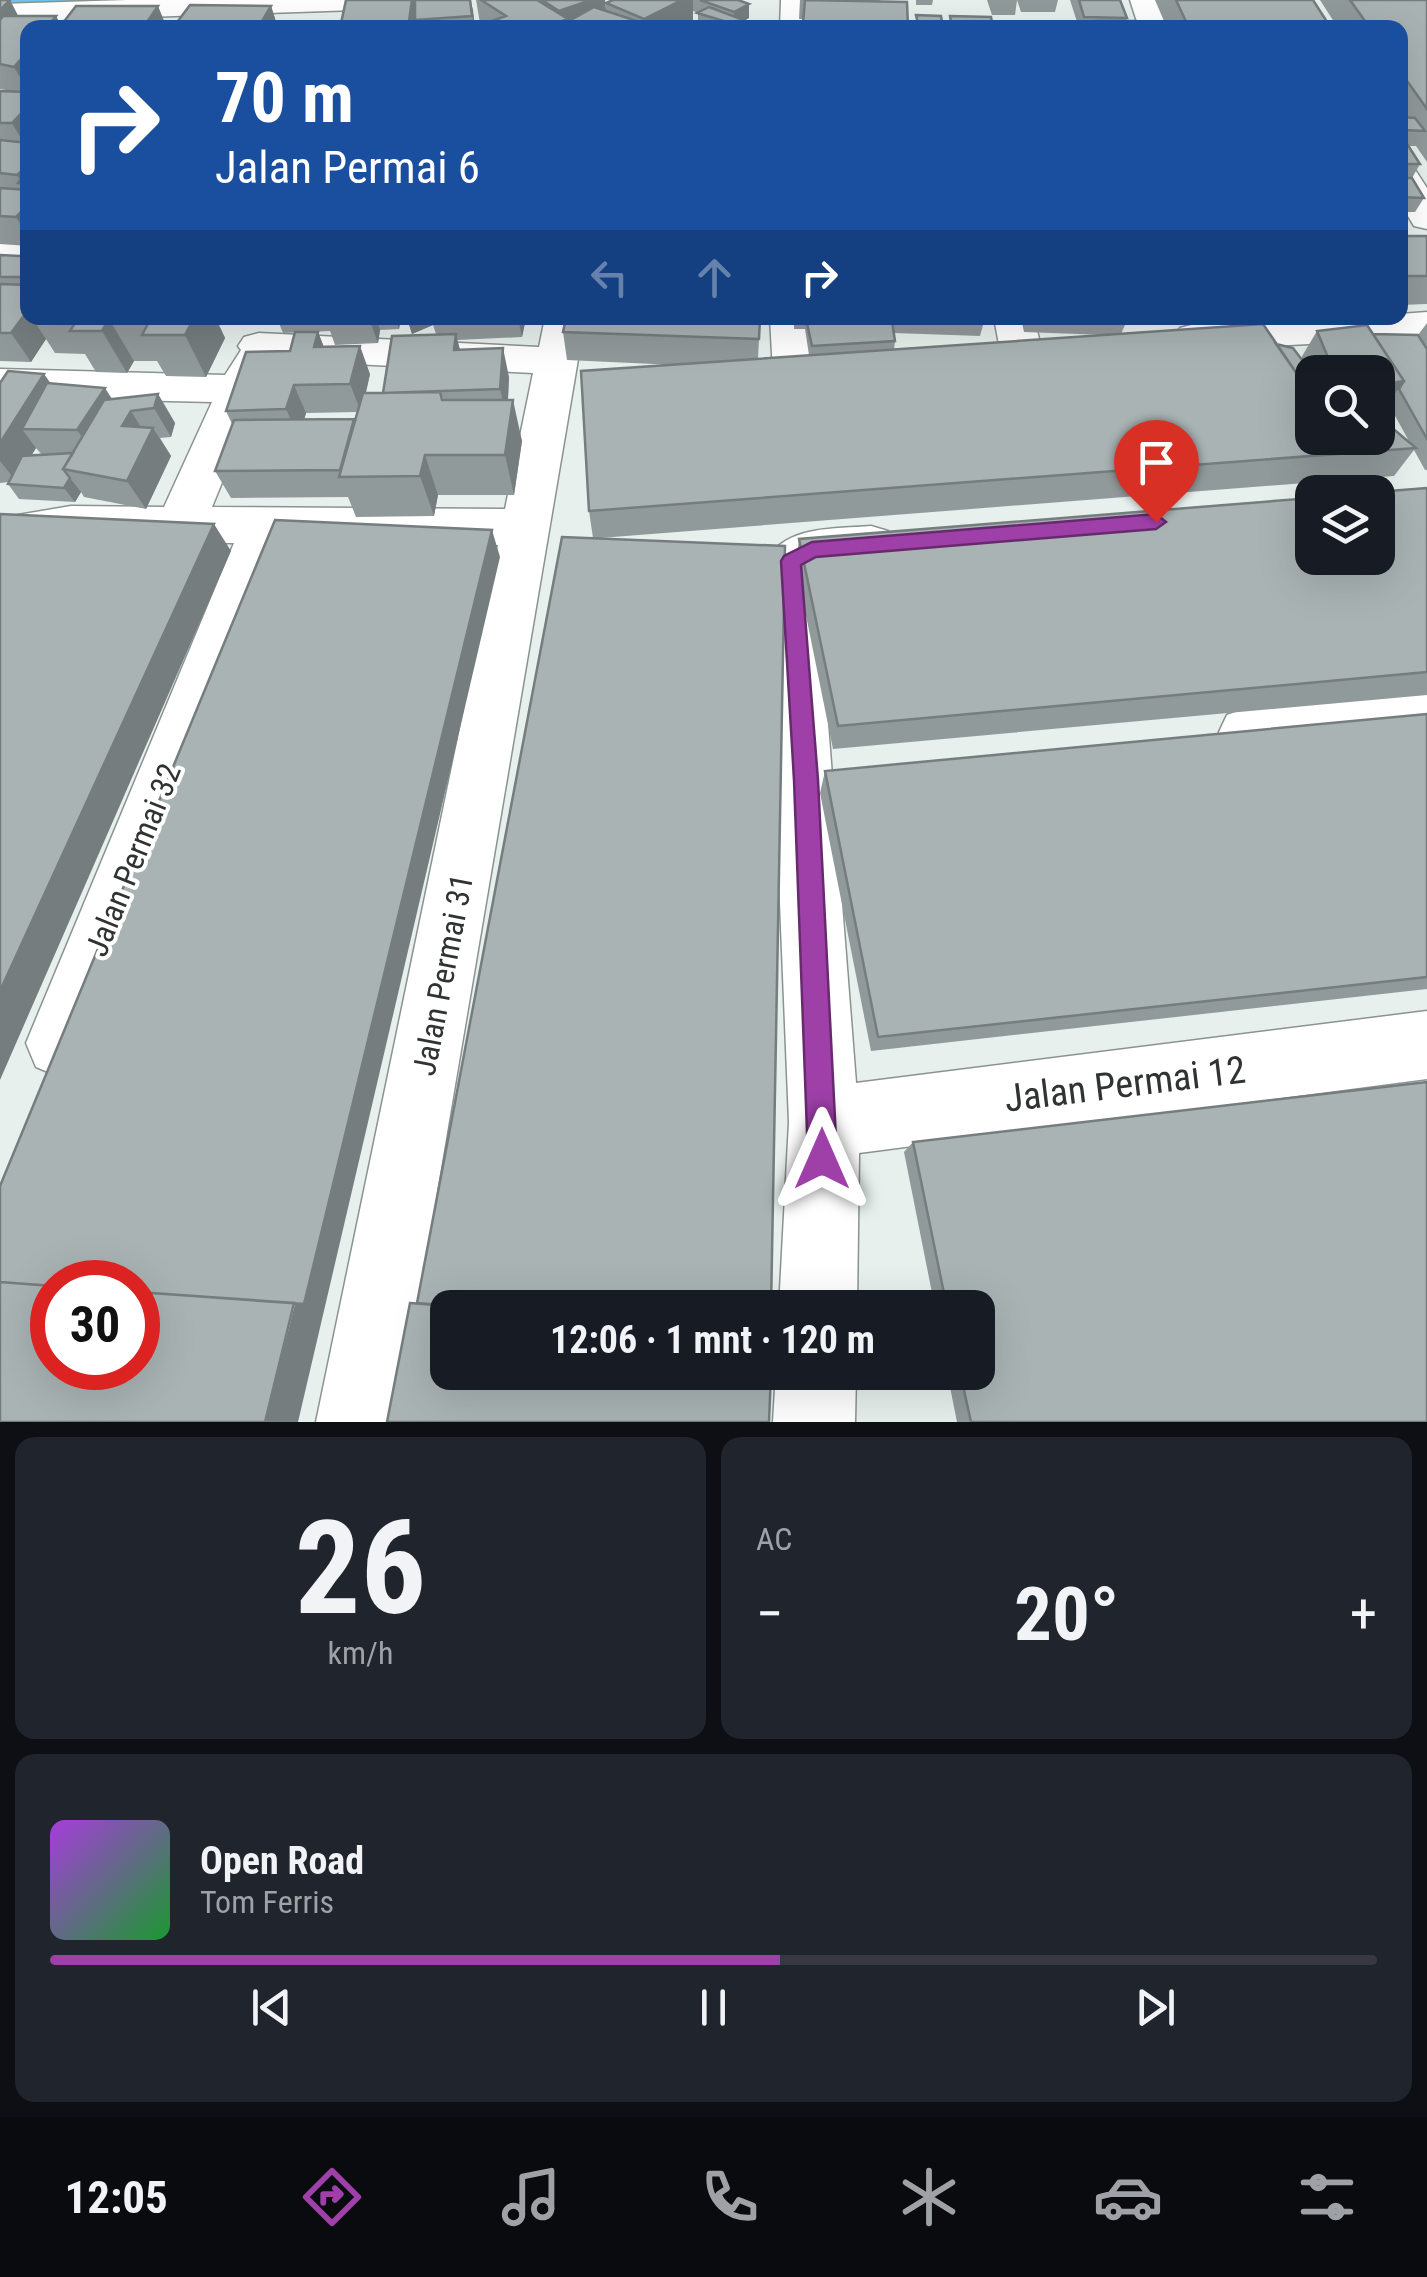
<!DOCTYPE html>
<html lang="id">
<meta charset="utf-8">
<style>
:root{--surface:#171b24;--page:#20242c;--text:#f1f3f6;--muted:#9ea1a6;--line:#363941;--accent:#9f40a9}
body{margin:0;font-family:"Roboto Condensed",sans-serif;background:var(--page);color:var(--text);height:100vh;display:flex;flex-direction:column;font-size:38px;white-space:nowrap}
*{box-sizing:border-box;margin:0}
p{font-size:32px;color:var(--muted)}
.icon{flex:none;width:55px;height:55px;fill:none;stroke:currentColor;stroke-width:2;stroke-linecap:round;stroke-linejoin:round}
.map{position:relative;height:1422px;overflow:hidden}
.side{display:flex;flex-direction:column;gap:15px;padding:15px;background:#0d0f14;flex:1}
.side>*{flex:none}
.banner{position:absolute;left:20px;top:20px;width:1388px;height:305px;border-radius:20px;box-shadow:0 10px 40px #0002;background:#1a4fa0;color:#fff;overflow:hidden}
.tools{position:absolute;left:1295px;top:355px;display:grid;gap:20px}
.tools a{display:grid;place-items:center;width:100px;height:100px;border-radius:20px;background:var(--surface);box-shadow:0 10px 40px #0002;font-size:50px}
.speed{position:absolute;left:30px;top:1260px;display:flex;gap:20px;font-size:50px;font-weight:700;text-align:center}
.speed>*{display:grid;place-content:center;width:130px;height:130px;border-radius:50%;background:var(--surface);box-shadow:0 10px 40px #0002;line-height:1}
.speed .limit{border:15px solid #d22;background:#fff;color:#111}
.pin{position:absolute;display:grid;place-items:center;width:85px;height:85px;color:#fff;margin:-102px -42px;border-radius:50% 50% 50% 0;rotate:-45deg;box-shadow:0 0 10px #0007}
.pin .icon{rotate:45deg}
.me{position:absolute;width:110px;margin:-55px;rotate:0deg;stroke-linejoin:round;filter:drop-shadow(0 0 8px #0008)}
.turn{display:flex;align-items:center;gap:35px;height:210px;padding:0 30px;font-size:45px}
.turn .icon{width:130px;height:130px;stroke-width:2.5}
.turn b{display:block;font-size:70px;line-height:85px}
.lanes{display:flex;align-items:center;height:95px;padding:0 30px;background:#0003;justify-content:center;gap:50px;direction:ltr}
.lanes .off{opacity:.35}
.big{font-size:75px;font-weight:700;line-height:1.1}
.side .card{flex:1;display:flex;flex-direction:column;justify-content:center;gap:15px;min-width:0;padding:0 35px;border-radius:20px;background:var(--page)}
.side .dial{align-items:center;gap:0}
.dial b{font-size:130px;line-height:1}
.song{display:flex;align-items:center;gap:30px}
.cover{width:120px;height:120px;border-radius:15px;background:linear-gradient(135deg,hsl(280 70% 55%),hsl(130 70% 35%))}
.played{height:10px;border-radius:5px;background:linear-gradient(90deg,var(--accent) 55%,var(--line) 55%)}
.keys{display:flex;justify-content:space-around;direction:ltr}
.heat{display:flex;justify-content:space-between;align-items:center;font-size:55px;direction:ltr}
.side .tiles{flex:1;display:grid;gap:15px;grid-template-columns:1fr 1fr}
.card:last-child{grid-column:span 2}
.trip{position:absolute;left:430px;top:1290px;width:565px;height:100px;border-radius:20px;background:var(--surface);box-shadow:0 10px 40px #0002;font-weight:700;line-height:100px;text-align:center}
.menu{display:flex;height:160px;justify-content:space-around;align-items:center;background:#090b0e;color:var(--muted)}
.menu .icon{width:70px;height:70px}
.menu .selected{color:var(--accent)}
.menu b{font-size:45px;color:var(--text)}
.map>svg:first-child{display:block}
</style>
<div class="map">
<svg width="1427" height="1422" viewBox="0 0 1427 1422">
<rect width="100%" height="100%" fill="#e7f0ec"/>
<g fill="none" stroke-linecap="round" stroke-linejoin="round">
<path fill="#6ec3ec" fill-rule="evenodd" d="M7,0H90L92,2L87,5L12,3Z"/>
<g stroke="#8a938f" stroke-width="3">
<path id="minor" d="M127,0H399L395,6L385,9L0,22V4Z
M781,0H809L810,28H780Z
M1130,0H1158L1169,28H1139Z
M1400,161L1412,165L1427,188V229L1414,226L1400,203Z
M0,240L28,242V264L0,262Z
M1427,312V338L1195,350L1180,346L1174,337L1180,328L1195,324L1400,318V314Z
M545,318H585L398,1422H316L498,545L283,543L84,1067L60,1077L36,1067L26,1043L234,543L71,542L0,554V518L71,506L164,507L212,402L0,397V369L225,375L241,350L238,346L244,337L259,333L539,347ZM272,360L533,373L505,509L212,507Z
M770,318H810L815,372L809,382L794,386L779,382L773,372Z
M994,318H1034L1043,355L1037,364L1022,368L1007,364L1001,355Z
M871,526L888,531L895,544L888,557L816,570L856,1083L1427,1011V1079L859,1153L857,1308H779L789,1122L766,561C786,525 835,529 871,526Z
M1427,690V736L1247,756L1227,749L1219,732L1227,715L1247,708Z
M776,1372H856L855,1422H773Z"/>
</g>
<use href="#minor" fill="#fff" fill-rule="evenodd"/>
</g>
<path fill="#919a9b" fill-rule="evenodd" d="M0,0L18,16H56L61,25L167,28H28V246L0,244V91H12L0,89Z
M471,0L475,27L482,24L480,23L476,0H605L606,11V3L613,0H738L749,18L744,20L749,28H698V13L693,11V21L682,28H340Z
M800,0H880L908,28H803V19H799Z
M916,0H933L932,5H916Z
M987,0H1017L1015,15H992Z
M1017,0H1058L1055,12H1021Z
M1070,0H1120L1127,18L1126,21L1138,28H1079Z
M1155,0H1313L1331,28H1167Z
M1320,0H1427V162L1416,146H1408L1420,164L1412,178L1424,198L1415,212H1403L1406,224L1400,234V28H1338Z
M271,6L278,28H176L175,25Z
M1400,236H1427V304L1400,305Z
M28,247V318H250L248,321L217,320L225,338L206,377L166,376L157,361H134L127,373L96,372L85,354L55,353L46,339L31,362L0,361V255L20,256Z
M277,318H401L399,329L380,330L378,343L335,345L330,331L283,333Z
M407,318H543V323H525L522,337L457,340L460,350L509,377L508,400L522,441L514,495H438L434,516L356,517L348,497L231,498L215,471L232,424L226,411L290,351L318,332L324,347L370,374L366,393H383L436,334L433,325L412,334ZM357,412L354,419L304,420L306,413Z
M760,318L758,359L809,355L805,329H794V318H985L980,336L894,333L895,341L894,350L1105,335L1024,332L1021,318H1128L1121,334L1276,344L1301,358L1317,331L1418,335L1427,323V470H1425L1414,450L1394,476L600,538L417,1303L593,538L589,511L675,365L567,360L563,332ZM1312,372H1378L1383,410L1388,403L1410,443L1312,438Z
M0,383H50L112,399L158,394L175,423L171,437L160,438L171,456L146,509L84,497L81,492L75,502L19,499L8,484L9,482L0,483ZM36,448L42,455L31,456Z
M1427,488V695L833,749L796,566L799,539Z
M1427,714V989L871,1051L820,793L825,771Z
M913,1142L1427,1422H957L947,1372H978V1308H935L904,1152Z"/>
<path fill="#767d7e" d="M10,0L24,27L0,52V10Z
M412,0H414L417,28H408Z
M470,0L473,10L475,28H474Z
M591,0H605L607,22L592,28H543L560,22L559,11Z
M682,0H693V21L682,28H645L644,19Z
M749,4V18L736,25L734,24V12Z
M158,6L167,28H143Z
M271,6L278,28H258Z
M56,16L62,28H46Z
M749,22V28H737V25Z
M28,51V91L14,67Z
M28,106V150L12,123Z
M28,165V184L22,183L17,175Z
M28,205V236L16,217Z
M28,310V318H32L46,339L31,362L11,333Z
M194,318H215L225,338L206,377L185,335Z
M369,318H376L380,330L378,343Z
M395,318H401L399,329Z
M407,318H431L433,325L412,334Z
M518,318H524L525,323L522,337Z
M109,319L134,361L127,373L102,331Z
M318,332L329,361L314,347Z
M456,334L463,362L454,350Z
M360,346L370,374L361,412L350,384Z
M503,348L509,377L507,418L500,389Z
M44,374L64,402L22,429L36,448L16,481L0,461V443Z
M1404,381L1383,410L1378,411V385Z
M294,385L306,413L299,438L286,409Z
M105,388L123,416L97,458L77,430Z
M158,394L175,423L171,437L154,408Z
M513,400L522,441L514,495L505,455Z
M131,411L148,439L153,428L171,456L146,509L127,481L122,426Z
M425,455L438,495L434,516L420,476Z
M70,478L81,492L75,502L64,488Z
M214,524L231,551L0,1080V991Z
M492,530L500,557L298,1422H265Z"/>
<path fill="#a9b3b4" stroke="#767d7e" stroke-width="2.5" d="M0,0H10L0,10Z
M346,0H412L408,28H340Z
M415,0H470L472,16L415,20Z
M481,0H537L568,19L543,28H472L506,16Z
M542,0H591L559,11Z
M613,0H682L644,19L606,3Z
M700,0H738L749,4L734,12Z
M805,0L907,2L908,28L803,23Z
M1079,0H1120L1127,18L1084,17Z
M1176,0H1313L1331,28H1189Z
M1350,0H1427V109L1400,71V28H1370Z
M190,5L271,6L258,28H214L216,25H175Z
M76,6H158L143,28H59Z
M594,7L649,25L646,28H560V26Z
M709,7L749,22L737,25L697,13Z
M916,15L941,16L943,28H919Z
M3,16H56L46,28H28V51L14,67L0,64V20Z
M950,16L991,17L993,28H952Z
M1097,21H1136L1138,28H1100Z
M0,91L28,92V106L12,123H0Z
M1400,117L1415,118L1425,131L1403,130L1400,126Z
M1400,133L1420,164H1400Z
M0,140L28,143V165L17,175L0,173Z
M28,171V184L18,183Z
M1400,178H1412L1424,198L1400,197Z
M0,188L28,190V205L16,217L0,216Z
M1400,203H1401L1406,224H1400Z
M1400,236H1427V276H1400Z
M28,247V277H0V255L20,256Z
M0,284L28,285V310L11,333H0Z
M78,318H194L185,335H142L150,320L109,319L102,331H70Z
M566,318H760L759,339L563,332Z
M806,319L892,321L895,341L812,346Z
M1263,324L1304,384L1312,385V438H1378V416L1416,448L589,511L581,371Z
M1367,325L1404,381L1378,385V372H1346L1329,360L1317,331Z
M295,332H318L314,347L360,346L350,384L294,385L286,409L226,411L246,352L290,351Z
M456,334L454,350L503,348L500,389L383,393L392,336Z
M1373,334L1418,335L1427,349V439L1399,389L1404,381Z
M1276,344L1293,348L1312,373V385L1304,384Z
M8,371L44,374L0,443V383Z
M47,383L105,388L77,430L22,429Z
M440,392L442,400H513L505,455H425L420,476L339,477L363,393Z
M158,394L154,408L131,411L122,426L153,428L127,481L63,469L104,400Z
M354,419L340,470L215,471L234,420Z
M73,453L63,469L70,478L64,488L8,484L22,456Z
M1427,488V672L838,726L799,539L1312,498V558H1378V492H1376Z
M0,514L214,524L0,991Z
M275,520L492,530L304,1304L138,1292V1282H52V1286L0,1282V1186Z
M562,537L785,546L771,1308H475L417,1303Z
M1427,714V977L878,1037L825,771Z
M1427,1082V1422H971L960,1372H978V1308H947L913,1142Z
M0,1282L52,1286V1368H138V1292L294,1303L265,1422H0Z
M410,1303L475,1308H448V1372H771L769,1422H387Z"/>
<path fill="#9f40a9" stroke="#672a6e" stroke-width="2.5" d="M1156,514L1166,522L1156,529L816,557L801,565L818,780L837,1159L833,1170L822,1174L812,1170L808,1159L794,780L781,561L784,556L812,542Z"/>
<g text-anchor="middle" stroke-width="8" stroke-linejoin="round" paint-order="stroke">
<g font-size="32" fill="#303332" stroke="#fff">
<text transform="translate(133 860) rotate(-68)" y="11">Jalan Permai 32</text>
<text transform="translate(443 975) rotate(-79)" y="11">Jalan Permai 31</text>
</g>
<g font-size="38" fill="#303332" stroke="#fff">
<text transform="translate(1125 1084) rotate(-7)" y="13">Jalan Permai 12</text>
</g>
</g>
</svg>
<div class="tools">
<a><svg class="icon" aria-label="search" viewBox="0 0 24 24"><circle cx="10" cy="10" r="6"/><path d="M15 15l6 6"/></svg></a>
<a><svg class="icon" aria-label="layers" viewBox="0 0 24 24"><path d="M12 4l9 5-9 5-9-5zM3 14l9 5 9-5"/></svg></a>
</div>
<div class="speed"><div class="limit">30</div></div>
<div class="pin" style="left:1156px;top:522px;background:#d93025"><svg class="icon" aria-label="arrive" viewBox="0 0 24 24"><path d="M6 21V4h12l-3 4 3 4H6"/></svg></div>
<svg class="me" style="left:822px;top:1159px" viewBox="-20 -20 40 40"><path d="M0-17L14 15 0 8-14 15z" fill="#9f40a9" stroke="#fff" stroke-width="4"/></svg>
<div class="trip">12:06 · 1 mnt · 120 m</div>
<div class="banner">
<div class="turn"><svg class="icon" aria-label="right" viewBox="0 0 24 24"><path d="M7 20v-9h11M14 6l5 5-5 5"/></svg><div><b>70 m</b>Jalan Permai 6</div></div>
<div class="lanes"><svg class="icon off" aria-label="left" viewBox="0 0 24 24"><path d="M17 20v-9H6M10 6l-5 5 5 5"/></svg><svg class="icon off" aria-label="ahead" viewBox="0 0 24 24"><path d="M12 20V5M6 11l6-6 6 6"/></svg><svg class="icon" aria-label="right" viewBox="0 0 24 24"><path d="M7 20v-9h11M14 6l5 5-5 5"/></svg></div>
</div>
</div>
<section class="side">
<div class="tiles">
<div class="card dial"><b>26</b><p>km/h</p></div>
<div class="card"><p>AC</p>
<div class="heat"><a>−</a><b class="big">20°</b><a>+</a></div>
</div>
<div class="card">
<div class="song"><i class="cover"></i><div><b>Open Road</b><p>Tom Ferris</p></div></div>
<div class="played"></div>
<div class="keys"><svg class="icon" aria-label="previous" viewBox="0 0 24 24"><path d="M18 5L8 12l10 7zM5 5v14"/></svg><svg class="icon" aria-label="pause" viewBox="0 0 24 24"><path d="M8 5v14M16 5v14"/></svg><svg class="icon" aria-label="next" viewBox="0 0 24 24"><path d="M6 5l10 7-10 7zM19 5v14"/></svg></div>
</div>
</div>
</section>
<nav class="menu">
<b>12:05</b>
<svg class="icon selected" aria-label="directions" viewBox="0 0 24 24"><path d="M12 3l9 9-9 9-9-9zM9 14v-3h6M13 9l2 2-2 2"/></svg>
<svg class="icon" aria-label="music" viewBox="0 0 24 24"><path d="M9 18V5l10-2v13"/><circle cx="6" cy="18" r="3"/><circle cx="16" cy="16" r="3"/></svg>
<svg class="icon" aria-label="phone" viewBox="0 0 24 24"><path d="M5 4h4l2 5-3 2q2 4 5 5l2-3 5 2v4C11 20 4 13 5 4z"/></svg>
<svg class="icon" aria-label="climate" viewBox="0 0 24 24"><path d="M12 3v18M4 7l16 10M4 17L20 7"/></svg>
<svg class="icon" aria-label="car" viewBox="0 0 24 24"><path d="M5 17H2v-5l4-1 3-4h7l3 4 3 1v5h-3M9 17h6M6 11h13"/><circle cx="7" cy="17" r="2"/><circle cx="17" cy="17" r="2"/></svg>
<svg class="icon" aria-label="filters" viewBox="0 0 24 24"><path d="M4 7h16M4 17h16"/><circle cx="9" cy="7" r="2"/><circle cx="15" cy="17" r="2"/></svg>
</nav>
